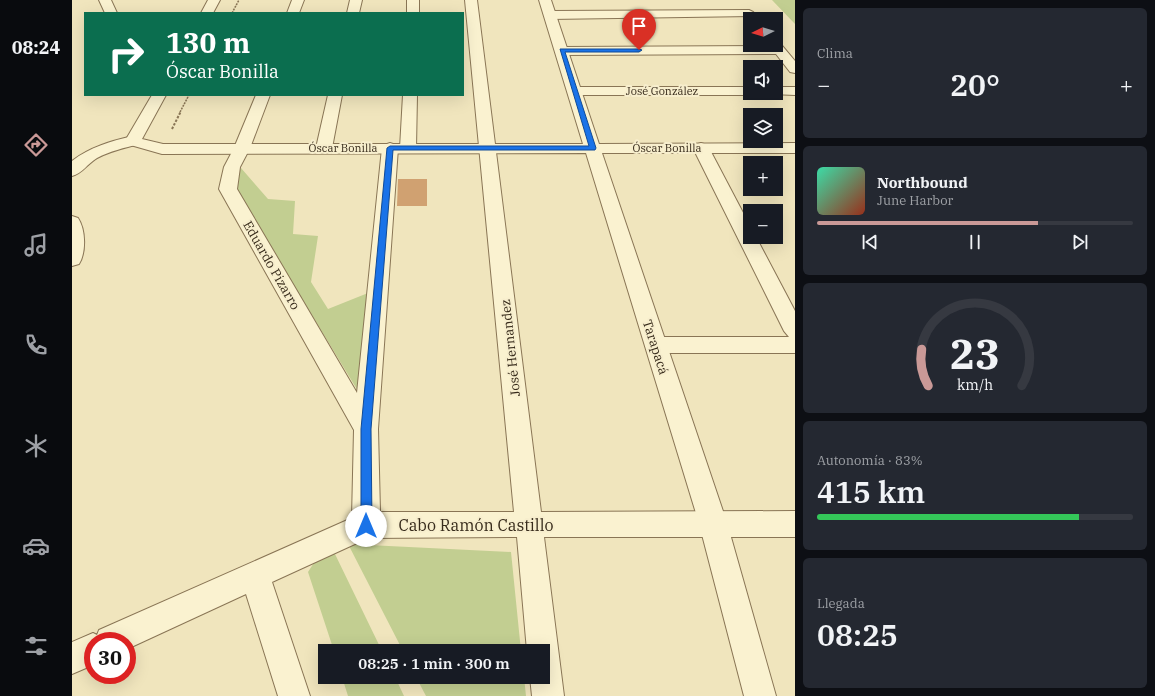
<!DOCTYPE html>
<html lang="es">
<meta charset="utf-8">
<style>
:root{--surface:#171b24;--page:#242831;--text:#f1f3f6;--muted:#9ea1a6;--line:#363941;--accent:#ca9997}
body{margin:0;font-family:"IBM Plex Serif",serif;background:var(--page);color:var(--text);height:100vh;display:flex;flex-direction:column;font-size:15px;white-space:nowrap}
*{box-sizing:border-box;margin:0}
p{font-size:13px;color:var(--muted)}
.icon{flex:none;width:22px;height:22px;fill:none;stroke:currentColor;stroke-width:2;stroke-linecap:round;stroke-linejoin:round}
.map{position:relative;flex:1;overflow:hidden}
.side{display:flex;flex-direction:column;gap:8px;padding:8px;background:#0d0f14;width:360px}
.side>*{flex:none}
.banner{position:absolute;left:12px;top:12px;width:380px;height:84px;border-radius:0px;box-shadow:0 4px 16px #0002;background:#0b6e4f;color:#fff;overflow:hidden}
.needle{width:26px;rotate:265deg}
.buttons{position:absolute;left:671px;top:12px;display:grid;gap:8px}
.buttons a{display:grid;place-items:center;width:40px;height:40px;border-radius:0px;background:var(--surface);box-shadow:0 4px 16px #0002;font-size:20px}
.speed{position:absolute;left:12px;top:632px;display:flex;gap:8px;font-size:20px;font-weight:700;text-align:center}
.speed>*{display:grid;place-content:center;width:52px;height:52px;border-radius:50%;background:var(--surface);box-shadow:0 4px 16px #0002;line-height:1}
.speed .limit{border:6px solid #d22;background:#fff;color:#111}
.pin{position:absolute;display:grid;place-items:center;width:34px;height:34px;color:#fff;margin:-41px -17px;border-radius:50% 50% 50% 0;rotate:-45deg;box-shadow:0 0 4px #0007}
.pin .icon{rotate:45deg}
.me{position:absolute;width:44px;margin:-22px;rotate:0deg;stroke-linejoin:round;filter:drop-shadow(0 0 3px #0008)}
.turn{display:flex;align-items:center;gap:14px;height:84px;padding:0 16px;font-size:18px}
.turn .icon{width:52px;height:52px;stroke-width:2.5}
.turn b{display:block;font-size:28px;line-height:34px}
.big{font-size:30px;font-weight:600;line-height:1.1}
.side .tile{flex:1;display:flex;flex-direction:column;justify-content:center;gap:6px;min-width:0;padding:0 14px;border-radius:6px;background:var(--page)}
.side .dial{align-items:center;gap:0}
.dial svg{height:104px;overflow:visible;fill:none;stroke:var(--line);stroke-width:7;stroke-linecap:round;text-anchor:middle}
.dial text{fill:var(--text);stroke:none}
.song{display:flex;align-items:center;gap:12px}
.cover{width:48px;height:48px;border-radius:6px;background:linear-gradient(135deg,hsl(160 70% 55%),hsl(10 70% 35%))}
.played{height:4px;border-radius:2px;background:linear-gradient(90deg,var(--accent) 70%,var(--line) 70%)}
.keys{display:flex;justify-content:space-around;direction:ltr}
.heat{display:flex;justify-content:space-between;align-items:center;font-size:22px;direction:ltr}
.charge{height:6px;border-radius:3px;background:linear-gradient(90deg,#34c759 83%,var(--line) 0)}
.trip{position:absolute;left:246px;top:644px;width:232px;height:40px;border-radius:0px;background:var(--surface);box-shadow:0 4px 16px #0002;font-weight:600;line-height:40px;text-align:center}
main{display:flex;flex:1;min-height:0}
.tabs{display:flex;flex-direction:column;width:72px;justify-content:space-around;align-items:center;background:#090b0e;color:var(--muted)}
.tabs .icon{width:28px;height:28px}
.tabs .current{color:var(--accent)}
.tabs b{font-size:18px;color:var(--text)}
.map>svg:first-child{display:block}
</style>
<main>
<nav class="tabs">
<b>08:24</b>
<svg class="icon current" aria-label="directions" viewBox="0 0 24 24"><path d="M12 3l9 9-9 9-9-9zM9 14v-3h6M13 9l2 2-2 2"/></svg>
<svg class="icon" aria-label="music" viewBox="0 0 24 24"><path d="M9 18V5l10-2v13"/><circle cx="6" cy="18" r="3"/><circle cx="16" cy="16" r="3"/></svg>
<svg class="icon" aria-label="phone" viewBox="0 0 24 24"><path d="M5 4h4l2 5-3 2q2 4 5 5l2-3 5 2v4C11 20 4 13 5 4z"/></svg>
<svg class="icon" aria-label="climate" viewBox="0 0 24 24"><path d="M12 3v18M4 7l16 10M4 17L20 7"/></svg>
<svg class="icon" aria-label="car" viewBox="0 0 24 24"><path d="M5 17H2v-5l4-1 3-4h7l3 4 3 1v5h-3M9 17h6M6 11h13"/><circle cx="7" cy="17" r="2"/><circle cx="17" cy="17" r="2"/></svg>
<svg class="icon" aria-label="filters" viewBox="0 0 24 24"><path d="M4 7h16M4 17h16"/><circle cx="9" cy="7" r="2"/><circle cx="15" cy="17" r="2"/></svg>
</nav>
<div class="map">
<svg width="723" height="696" viewBox="0 0 723 696">
<rect width="100%" height="100%" fill="#f0e5bd"/>
<path fill="#c2ce91" d="M700,0H723V24Z
M169,168L196,199L223,201L221,234L246,236L239,282L256,309L296,293L286,391L162,187Z
M276,544L439,552L449,651H331Z
M262,552L310,651H262L236,572L245,558Z
M270,677H323L332,696H276Z
M344,677H452L454,696H354Z"/>
<path fill="#d0a171" d="M326,179H355V206H325Z"/>
<g fill="none" stroke-linecap="round" stroke-linejoin="round">
<g stroke="#897555" stroke-width="2">
<path id="minor" d="M27,0H39L45,13H33Z
M220,0H232L227,13H215Z
M278,0H290L287,13H275Z
M335,0H347V13H335Z
M393,0H405L469,512L723,511V537H472L492,696H460L458,677H471V651H455L445,537L296,538L200,582L238,696H206L174,594L55,649V641H21V665L0,674V642L21,633L25,635L27,630L280,518L282,430L147,189L152,167L162,148L184,95H198L178,148L168,167L165,189L285,393L310,148L312,145L318,143L324,145L326,148L306,429L308,512H442Z
M677,10L681,12L683,14L681,16L478,19L474,17L472,15L474,13L478,11Z
M704,41L707,42L723,61V73L718,72L704,54L490,55L485,54L484,51L485,48L490,47L698,46L697,45H704Z
M503,87H678V93H684L678,95H503L498,94L496,91L498,88Z
M704,87H723V95L699,94L704,93Z
M256,95H270L260,148L258,151L252,153L246,151L244,148Z
M331,95H345L344,148L342,151L336,153L330,151L328,148Z
M61,136L67,138L69,141L67,144C52,148 38,151 25,158C16,163 10,174 0,176V161C18,147 39,141 61,136Z
M629,143L635,145L637,148L678,226V237H684L723,311V353H584L576,351L573,345L576,339L584,337H717L712,331L621,148L623,145Z
M0,216L6,218C14,230 14,253 7,264L0,266Z"/>
</g>
<g stroke="#897555" stroke-width="2">
<path id="tertiary" d="M136,0H148L141,13H129Z
M467,0H479L527,144L723,143V153H530L655,523L704,696H672L627,523L514,153L90,154L55,144L53,141L80,95H94L70,139L91,144H511Z"/>
</g>
<path stroke="#897555" stroke-width="1.5" stroke-dasharray="2 1" stroke-linecap="butt" d="M160,13L167,0
M108,112L117,95"/>
<path stroke="#897555" stroke-width="2" stroke-dasharray="2.5 1.5" stroke-linecap="butt" d="M100,129L109,111"/>
<use href="#minor" fill="#faf2d0" fill-rule="evenodd"/>
<use href="#tertiary" fill="#faf2d0" fill-rule="evenodd"/>
</g>
<path fill="#1a73e8" stroke="#114b97" d="M488,49H567L570,50L567,52H493L524,148L523,150H321L299,429L300,526L299,529L294,531L290,529L289,526V429L315,148L318,146H517Z"/>
<g text-anchor="middle" stroke-width="4" stroke-linejoin="round" paint-order="stroke">
<g font-size="11" fill="#372b1b" stroke="#f7eecd">
<text x="590" y="95">José González</text>
<text x="271" y="152">Óscar Bonilla</text>
<text x="595" y="152">Óscar Bonilla</text>
</g>
<g font-size="13" fill="#372b1b" stroke="#f7eecd">
<text transform="translate(200 265) rotate(60)" y="5">Eduardo Pizarro</text>
<text transform="translate(584 347) rotate(72)" y="5">Tarapacá</text>
<text transform="translate(438 348) rotate(-96)" y="5">José Hernandez</text>
</g>
<g font-size="16" fill="#372b1b" stroke="#f7eecd">
<text x="404" y="531">Cabo Ramón Castillo</text>
</g>
</g>
</svg>
<div class="buttons">
<a><svg class="needle" viewBox="-14 -14 28 28"><path d="M0-13l5 13h-10z" fill="#e53935"/><path d="M0 13l5-13h-10z" fill="#9ea1a6"/></svg></a>
<a><svg class="icon" aria-label="sound" viewBox="0 0 24 24"><path d="M4 9h4l5-4v14l-5-4H4zM17 9q2 3 0 6"/></svg></a>
<a><svg class="icon" aria-label="layers" viewBox="0 0 24 24"><path d="M12 4l9 5-9 5-9-5zM3 14l9 5 9-5"/></svg></a>
<a>+</a>
<a>−</a>
</div>
<div class="speed"><div class="limit">30</div></div>
<div class="pin" style="left:567px;top:50px;background:#d93025"><svg class="icon" aria-label="arrive" viewBox="0 0 24 24"><path d="M6 21V4h12l-3 4 3 4H6"/></svg></div>
<svg class="me" style="left:294px;top:526px" viewBox="-20 -20 40 40"><circle r="19" fill="#fff"/><path d="M0-13L10 11 0 6-10 11z" fill="#1a73e8"/></svg>
<div class="trip">08:25 · 1 min · 300 m</div>
<div class="banner">
<div class="turn"><svg class="icon" aria-label="right" viewBox="0 0 24 24"><path d="M7 20v-9h11M14 6l5 5-5 5"/></svg><div><b>130 m</b>Óscar Bonilla</div></div>
</div>
</div>
<section class="side">
<div class="tile"><p>Clima</p>
<div class="heat"><a>−</a><b class="big">20°</b><a>+</a></div>
</div>
<div class="tile">
<div class="song"><i class="cover"></i><div><b>Northbound</b><p>June Harbor</p></div></div>
<div class="played"></div>
<div class="keys"><svg class="icon" aria-label="previous" viewBox="0 0 24 24"><path d="M18 5L8 12l10 7zM5 5v14"/></svg><svg class="icon" aria-label="pause" viewBox="0 0 24 24"><path d="M8 5v14M16 5v14"/></svg><svg class="icon" aria-label="next" viewBox="0 0 24 24"><path d="M6 5l10 7-10 7zM19 5v14"/></svg></div>
</div>
<div class="tile dial"><svg viewBox="0 0 100 80">
<path d="M14 69A42 42 0 1 1 86 69"/>
<path d="M14 69A42 42 0 0 1 9 41" stroke="#ca9997"/>
<text x="50" y="56" font-size="32" font-weight="700">23</text>
<text x="50" y="72" font-size="11">km/h</text>
</svg></div>
<div class="tile"><p>Autonomía · 83%</p><b class="big">415 km</b><div class="charge"></div></div>
<div class="tile"><p>Llegada</p><b class="big">08:25</b></div>
</section>
</main>
